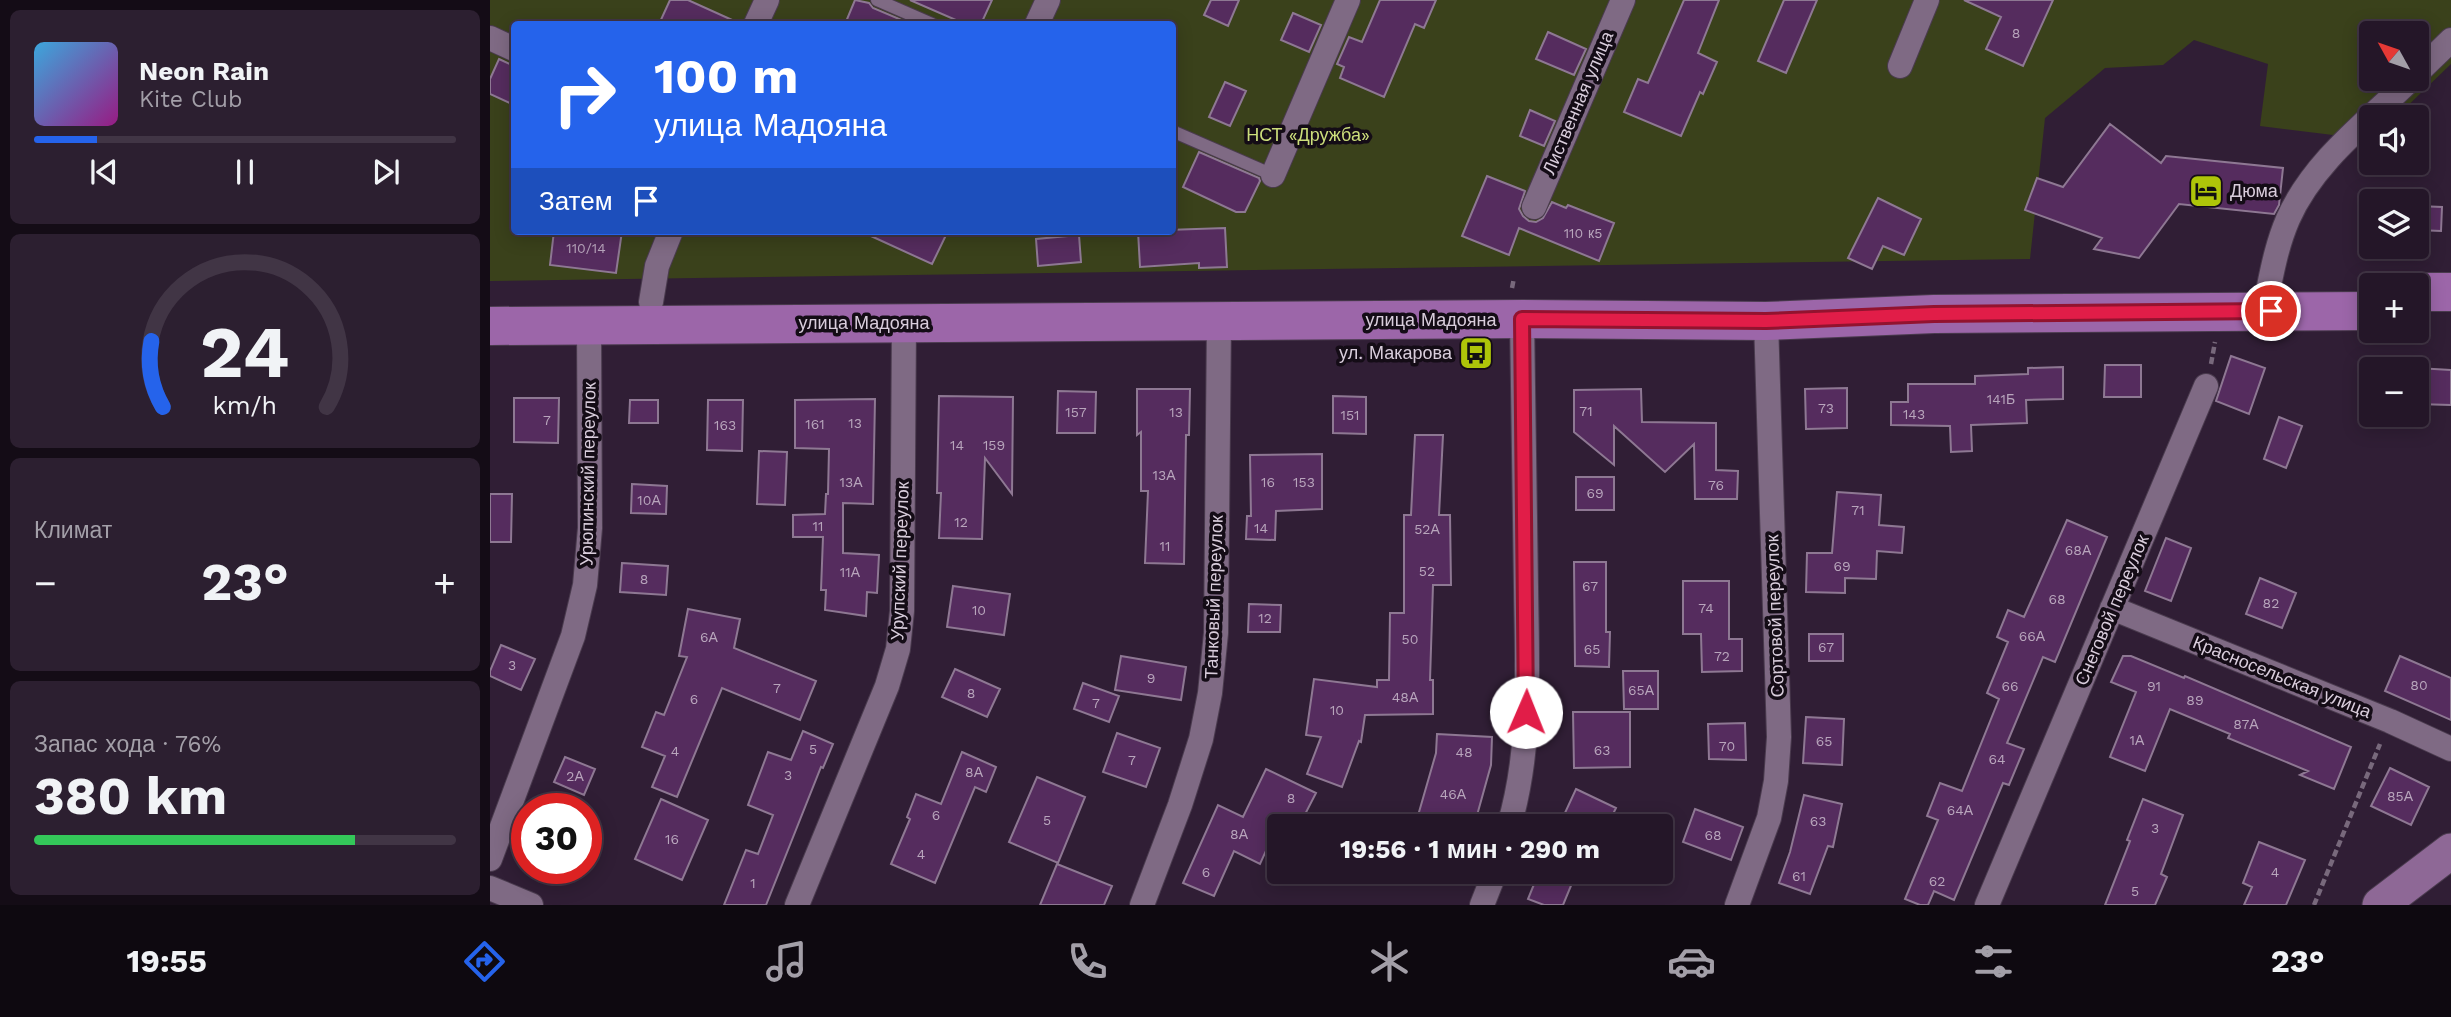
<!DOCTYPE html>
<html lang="ru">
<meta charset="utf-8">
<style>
:root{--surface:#241628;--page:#2c1f30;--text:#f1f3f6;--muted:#a39fa8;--line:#413545;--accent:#2563eb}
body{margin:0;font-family:"Work Sans",sans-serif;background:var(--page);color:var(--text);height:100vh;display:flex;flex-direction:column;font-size:26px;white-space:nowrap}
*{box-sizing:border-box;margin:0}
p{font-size:23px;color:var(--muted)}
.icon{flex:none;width:38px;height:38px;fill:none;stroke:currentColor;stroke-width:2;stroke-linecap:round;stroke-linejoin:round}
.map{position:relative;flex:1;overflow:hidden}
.drawer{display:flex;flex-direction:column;gap:10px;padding:10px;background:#140c16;width:490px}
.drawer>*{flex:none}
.top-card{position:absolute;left:21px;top:21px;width:665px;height:214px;border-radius:7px;box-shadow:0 4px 18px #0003,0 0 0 2px var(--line);background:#2563eb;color:#fff;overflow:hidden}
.needle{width:46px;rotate:310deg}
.fabs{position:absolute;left:1869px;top:21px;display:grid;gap:14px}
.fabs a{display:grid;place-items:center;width:70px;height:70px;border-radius:7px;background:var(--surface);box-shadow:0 4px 18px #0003,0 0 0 2px var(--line);font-size:35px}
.speed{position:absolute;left:21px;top:793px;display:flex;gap:14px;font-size:35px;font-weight:700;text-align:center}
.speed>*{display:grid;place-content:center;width:91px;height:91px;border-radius:50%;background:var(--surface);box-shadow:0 4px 18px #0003,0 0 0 2px var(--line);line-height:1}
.speed .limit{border:10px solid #d22;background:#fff;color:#111}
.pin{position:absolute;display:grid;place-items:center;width:60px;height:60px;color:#fff;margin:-30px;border:4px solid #fff;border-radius:50%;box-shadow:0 2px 7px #0007}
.me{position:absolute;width:77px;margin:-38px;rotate:1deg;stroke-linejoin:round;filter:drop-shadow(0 0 5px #0008)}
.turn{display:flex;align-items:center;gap:24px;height:147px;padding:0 28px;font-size:32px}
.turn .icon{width:91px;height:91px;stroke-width:2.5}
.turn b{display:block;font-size:49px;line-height:60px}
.then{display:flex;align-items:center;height:66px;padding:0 28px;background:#0003;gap:14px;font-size:26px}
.big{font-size:52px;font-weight:700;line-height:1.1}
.drawer .card{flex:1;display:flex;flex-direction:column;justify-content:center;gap:10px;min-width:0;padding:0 24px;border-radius:10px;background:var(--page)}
.drawer .dial{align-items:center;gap:0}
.dial svg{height:182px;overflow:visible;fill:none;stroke:var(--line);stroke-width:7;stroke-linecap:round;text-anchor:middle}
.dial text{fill:var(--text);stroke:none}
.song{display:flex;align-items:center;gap:21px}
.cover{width:84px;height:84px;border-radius:10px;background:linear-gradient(135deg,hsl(200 70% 55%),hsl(310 70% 35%))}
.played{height:7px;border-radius:4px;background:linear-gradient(90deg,var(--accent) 15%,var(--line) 15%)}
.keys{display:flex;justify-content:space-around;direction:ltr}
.heat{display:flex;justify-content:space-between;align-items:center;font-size:38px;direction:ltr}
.charge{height:10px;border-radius:5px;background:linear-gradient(90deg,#34c759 76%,var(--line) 0)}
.trip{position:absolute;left:777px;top:814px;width:406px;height:70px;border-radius:7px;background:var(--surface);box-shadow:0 4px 18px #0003,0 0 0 2px var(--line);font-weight:700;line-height:70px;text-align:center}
.dock{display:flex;height:112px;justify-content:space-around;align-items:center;background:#0e0910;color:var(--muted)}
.dock .icon{width:49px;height:49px}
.dock .on{color:var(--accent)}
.dock b{font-size:32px;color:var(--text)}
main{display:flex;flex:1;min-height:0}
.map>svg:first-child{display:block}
</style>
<main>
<section class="drawer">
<div class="card">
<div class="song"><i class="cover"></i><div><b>Neon Rain</b><p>Kite Club</p></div></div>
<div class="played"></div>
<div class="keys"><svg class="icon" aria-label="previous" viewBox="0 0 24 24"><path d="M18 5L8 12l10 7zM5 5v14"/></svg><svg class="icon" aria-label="pause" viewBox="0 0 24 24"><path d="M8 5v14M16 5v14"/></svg><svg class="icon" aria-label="next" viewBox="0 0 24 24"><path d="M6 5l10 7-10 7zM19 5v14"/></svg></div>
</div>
<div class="card dial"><svg viewBox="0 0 100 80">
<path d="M14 69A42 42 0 1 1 86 69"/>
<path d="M14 69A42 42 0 0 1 9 40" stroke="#2563eb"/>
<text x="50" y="56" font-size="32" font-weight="700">24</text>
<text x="50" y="72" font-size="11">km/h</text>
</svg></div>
<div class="card"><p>Климат</p>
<div class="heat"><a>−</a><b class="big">23°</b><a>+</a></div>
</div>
<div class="card"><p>Запас хода · 76%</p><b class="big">380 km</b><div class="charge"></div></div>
</section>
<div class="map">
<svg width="1961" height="905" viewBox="0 0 1961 905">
<rect width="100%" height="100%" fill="#301e35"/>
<path fill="#3a411b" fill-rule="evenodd" d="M0,0H1961V64L1906,117H1881V127L1843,135L1770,126L1778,64L1704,40L1673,65L1615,68L1555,118L1540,259L0,281ZM24,24H682V231H24ZM1881,33H1927V79H1881Z"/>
<path fill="#552c5e" stroke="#8e7893" stroke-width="2" d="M180,0H198L251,24H169Z
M365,0L379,3L383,8L421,24H355Z
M420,0H502L491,24H475Z
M721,0H749L738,26L714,15Z
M890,0H946L934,28L925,24L894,97L850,78L854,67L847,64L859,37L872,42Z
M1194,0H1229L1208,53L1227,62L1213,94L1210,92L1191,136L1134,112L1148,79L1158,83Z
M1294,0H1327L1296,73L1268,61Z
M1474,0H1563L1533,66L1496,49L1511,17Z
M803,13L831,25L819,52L791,40Z
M1058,32L1096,49L1084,75L1046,59Z
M9,59L24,66V105L0,94V79Z
M735,82L756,91L740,126L719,117Z
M1040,110L1065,121L1054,146L1030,136Z
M1620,124L1671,163L1676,156L1793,168L1789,205L1784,214L1689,204L1649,258L1604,249L1612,238L1535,210L1547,178L1573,187Z
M709,152L769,178L770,181L755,212H746L693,187Z
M997,176L1035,191L1029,209L1033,216L1039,221L1046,222L1053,218L1062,202L1076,208L1078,205L1124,223L1109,261L1029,228L1019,255L972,236Z
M1388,198L1431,219L1414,255L1393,246L1382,269L1358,258Z
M1928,206L1952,207L1951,231L1927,230Z
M735,228L737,267L709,268V263L650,267L648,231Z
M64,231H132L126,273L60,265Z
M370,231H458L442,264Z
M589,235L591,262L548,266L546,239Z
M1741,356L1775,368L1759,414L1726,401Z
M1615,365H1651V397H1614Z
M1573,367V399L1536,400L1537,423L1481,425L1482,451L1461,452L1460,426L1401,425V402H1418V384H1485V376L1538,374V368Z
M1927,368L1961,370V405L1927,404Z
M1357,388V428L1316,429L1315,389Z
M647,389H700L699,435H696L694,564L655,563L658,491H651V432L647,435Z
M1151,389L1152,422L1226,423V470L1248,471L1247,499H1205L1204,444L1175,472L1124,426V465L1084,432V390Z
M568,391L606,392L605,433H567Z
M449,396L523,397L522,494L495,458L492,539L449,538L451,493H447Z
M843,396L876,397V434L843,433Z
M24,398H69L68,443L24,442Z
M385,399L383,504L353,503V553L389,555L387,593L377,592L376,616L335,610L336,590H331L333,537H303V515L335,514L336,494H338L339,449L305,448V400Z
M140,400H168V423H139Z
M218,400H253L252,451L217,450Z
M1789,417L1812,426L1796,468L1774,459Z
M925,435H953L949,515H960L961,585H943L940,680H943V714L875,715L871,742L869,741L852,787L817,774L831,737L816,735L824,679L887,687V680H899L900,613H914V515H921Z
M269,451L297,452L295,505L267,504Z
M832,454V509L786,511L785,540L756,539L757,516H761L760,455Z
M1086,477H1124V510H1086Z
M142,484L177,486L176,514L141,513Z
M1347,492L1391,495L1389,525L1414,527L1412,553L1387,551L1386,579L1355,578V593L1316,592L1317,553H1342Z
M0,494H22L21,542H0Z
M1577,520L1617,537L1565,662L1553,657L1517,743L1534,749L1519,785L1513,783L1464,900L1444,891L1438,905H1430L1415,899L1448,820L1437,816L1450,783L1472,791L1509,699L1497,693L1518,642L1507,637L1518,610L1534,617Z
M1676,538L1701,548L1681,601L1655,591Z
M1084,562H1116V632H1120L1119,667L1085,666Z
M132,563L178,566L176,595L130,592Z
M1770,578L1806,593L1792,628L1756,614Z
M1193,581H1239V639H1252V671L1212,672L1211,634H1193Z
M463,586L520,594L514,635L457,627Z
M759,604L791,605L790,632H758Z
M198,609L250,619L244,648L326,681L310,720L232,688L187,797L162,787L175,756L152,747L166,712L174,715L197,657L189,656Z
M1319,634H1353V661H1319Z
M11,645L45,659L31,690L0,676V671Z
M631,656L696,667L691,700L625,690Z
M1633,656H1641L1694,678L1695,676L1861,747L1844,789L1810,775L1818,771L1738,738L1740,734L1680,709L1655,771L1620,757L1646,692L1621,682Z
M1910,656L1961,678V720L1895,691Z
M465,669L510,689L497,717L452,697Z
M1133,671H1168V709H1134Z
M593,683L629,696L619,722L584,709Z
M1083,712H1140V767L1084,768Z
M1316,717L1354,719L1352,765L1313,763Z
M1255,723L1256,760L1219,759L1218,724Z
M313,731L343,744L333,768L331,767L276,905H234L256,850L268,854L283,815L258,805L278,752L301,760Z
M627,733L670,748L656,787L613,772Z
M947,734L1002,737L1001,765L984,826H925L946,753Z
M472,752L506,767L496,792L485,787L445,883L401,864L420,819L417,817L426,794L451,804Z
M75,757L105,769L94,795L64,782Z
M1900,768L1939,787L1921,825L1881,806Z
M776,769L826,793L809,826L791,818L770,864L744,851L724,896L693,883L728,805L753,817Z
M547,777L595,797L568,863L519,842Z
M1086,789L1126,808L1117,826H1099L1074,815Z
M1314,795L1352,804L1343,847L1338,846L1320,894L1289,883L1300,852Z
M171,799L218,820L192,880L145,859Z
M1653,799L1693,815L1671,874L1677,877L1665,905H1615L1640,841L1637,840Z
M1205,809L1253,827L1241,860L1193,842Z
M1769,842L1815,860L1796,905H1754L1762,887L1753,883Z
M567,864L622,886L614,905H550Z
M1049,872H1073L1085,876L1073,905H1054L1038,899Z"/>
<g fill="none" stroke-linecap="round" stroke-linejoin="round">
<g stroke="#4a3b4e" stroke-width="14">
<path id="lane" d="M387,0L442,24
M682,131L783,175"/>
</g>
<g stroke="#4a3b4e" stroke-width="26">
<path id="street" d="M266,24L277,0
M547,24L558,0
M0,38L24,49
M1410,66L1437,0
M1927,73L1961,40
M783,175L858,0
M1044,207L1133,0
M1778,291C1783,266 1788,242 1798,219C1823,162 1878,121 1921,79
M161,302L167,266L181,231
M1622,608L1900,721L1961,749
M1019,826C1042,748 1037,667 1036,587C1035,497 1033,408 1032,319
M0,859L83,636L95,585L100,528L99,325
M0,888L41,905
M307,905L397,686L408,649L412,611L414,323
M652,905L690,805L711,739L720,693L726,633L729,320
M992,905L1005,872
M1247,905L1279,818L1286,781L1289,737L1276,321
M1497,905L1716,386"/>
</g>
<g stroke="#4a3b4e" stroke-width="37">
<path id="secondary" d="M1890,905L1961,851"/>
</g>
<g stroke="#4a3b4e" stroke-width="40">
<path id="primary" d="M1927,292H1961
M0,326L1032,319L1276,321L1444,314L1881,311"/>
</g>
<path stroke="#78697c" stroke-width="4.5" stroke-dasharray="7 3.5" stroke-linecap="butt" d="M1022,288L1024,278
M1721,364L1725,342
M1824,905L1890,744"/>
<use href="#lane" stroke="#7f6a84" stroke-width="12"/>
<use href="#street" stroke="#7f6a84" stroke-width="24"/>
<use href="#secondary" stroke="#8e6896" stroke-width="35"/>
<use href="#primary" stroke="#9c66a9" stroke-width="38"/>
</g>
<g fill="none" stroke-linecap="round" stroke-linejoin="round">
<g stroke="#92132f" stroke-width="18">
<path id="route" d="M1036,712L1032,319L1276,321L1444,314L1781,311"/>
</g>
<use href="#route" stroke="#e11d48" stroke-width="12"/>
</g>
<defs>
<g id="hotel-square" transform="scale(1.75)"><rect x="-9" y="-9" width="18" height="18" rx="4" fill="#aec509" stroke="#140c16"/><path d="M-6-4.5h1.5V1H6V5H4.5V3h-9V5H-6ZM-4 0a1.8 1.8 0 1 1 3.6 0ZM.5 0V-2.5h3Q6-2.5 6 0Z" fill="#111"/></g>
<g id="bus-square" transform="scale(1.75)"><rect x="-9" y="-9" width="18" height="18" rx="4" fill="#aec509" stroke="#140c16"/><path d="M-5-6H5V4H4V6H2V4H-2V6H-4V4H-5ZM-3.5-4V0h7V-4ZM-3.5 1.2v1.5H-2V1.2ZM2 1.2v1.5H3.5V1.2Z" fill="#111"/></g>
</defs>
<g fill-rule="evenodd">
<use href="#hotel-square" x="1716" y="191"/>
<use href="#bus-square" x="986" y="353"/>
</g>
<g text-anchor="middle" stroke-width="7" stroke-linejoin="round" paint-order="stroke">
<g font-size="14" fill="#b8a5bc">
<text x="1526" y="38">8</text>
<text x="1093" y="238">110 к5</text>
<text x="96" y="253">110/14</text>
<text x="1511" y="404">141Б</text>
<text x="1336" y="413">73</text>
<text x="1096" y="416">71</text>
<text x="586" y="417">157</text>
<text x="686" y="417">13</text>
<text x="1424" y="419">143</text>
<text x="860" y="420">151</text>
<text x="57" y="425">7</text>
<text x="365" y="428">13</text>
<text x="325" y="429">161</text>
<text x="235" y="430">163</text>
<text x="467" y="450">14</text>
<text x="504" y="450">159</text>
<text x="674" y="480">13А</text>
<text x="361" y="487">13А</text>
<text x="778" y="487">16</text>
<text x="814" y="487">153</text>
<text x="1226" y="490">76</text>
<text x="1105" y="498">69</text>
<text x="159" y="505">10А</text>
<text x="1368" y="515">71</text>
<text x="471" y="527">12</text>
<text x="328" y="531">11</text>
<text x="771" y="533">14</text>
<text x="937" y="534">52А</text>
<text x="675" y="551">11</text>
<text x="1588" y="555">68А</text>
<text x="1352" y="571">69</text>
<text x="937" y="576">52</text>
<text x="360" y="577">11А</text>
<text x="154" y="584">8</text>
<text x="1100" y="591">67</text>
<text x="1567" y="604">68</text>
<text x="1781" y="608">82</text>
<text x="1216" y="613">74</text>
<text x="489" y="615">10</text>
<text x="775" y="623">12</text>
<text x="1542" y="641">66А</text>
<text x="219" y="642">6А</text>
<text x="920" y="644">50</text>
<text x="1336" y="652">67</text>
<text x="1102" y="654">65</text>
<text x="1232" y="661">72</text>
<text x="22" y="670">3</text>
<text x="661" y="683">9</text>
<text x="1929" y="690">80</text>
<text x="1520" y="691">66</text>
<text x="1664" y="691">91</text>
<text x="287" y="693">7</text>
<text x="1151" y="695">65А</text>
<text x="481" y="698">8</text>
<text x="915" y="702">48А</text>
<text x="204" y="704">6</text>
<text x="1705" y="705">89</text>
<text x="606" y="708">7</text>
<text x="847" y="715">10</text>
<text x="1756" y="729">87А</text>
<text x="1647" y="745">1А</text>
<text x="1334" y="746">65</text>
<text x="1237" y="751">70</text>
<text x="323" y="754">5</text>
<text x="1112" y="755">63</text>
<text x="185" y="756">4</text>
<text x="974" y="757">48</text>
<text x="1507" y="764">64</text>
<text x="642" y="765">7</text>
<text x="484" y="777">8А</text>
<text x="298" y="780">3</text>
<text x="85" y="781">2А</text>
<text x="963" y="799">46А</text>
<text x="1910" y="801">85А</text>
<text x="801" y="803">8</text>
<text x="1470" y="815">64А</text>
<text x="446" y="820">6</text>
<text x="557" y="825">5</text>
<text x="1328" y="826">63</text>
<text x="1665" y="833">3</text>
<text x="749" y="839">8А</text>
<text x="1223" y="840">68</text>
<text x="182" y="844">16</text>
<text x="431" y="859">4</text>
<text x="716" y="877">6</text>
<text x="1785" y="877">4</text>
<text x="1309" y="881">61</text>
<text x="1447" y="886">62</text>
<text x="263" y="888">1</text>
<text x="1645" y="896">5</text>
</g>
<g font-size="18" fill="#d9cddc" stroke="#140c16">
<text transform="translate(1088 103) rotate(-67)" y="6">Лиственная улица</text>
<text x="941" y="326">улица Мадояна</text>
<text x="374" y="329">улица Мадояна</text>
<text transform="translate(98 474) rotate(-89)" y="6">Урюпинский переулок</text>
<text transform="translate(410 561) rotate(-88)" y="6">Урупский переулок</text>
<text transform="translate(724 597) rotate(-88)" y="6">Танковый переулок</text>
<text transform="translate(1622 610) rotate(-67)" y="6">Снеговой переулок</text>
<text transform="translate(1285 616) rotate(-92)" y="6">Сортовой переулок</text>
<text transform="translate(1792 677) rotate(22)" y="6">Красносельская улица</text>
</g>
<g font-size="18" fill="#ccde7b" stroke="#140c16">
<text x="818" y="141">НСТ «Дружба»</text>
</g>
<g font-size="18" fill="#d9cddc" stroke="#140c16" text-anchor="start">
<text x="1740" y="197">Дюма</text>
<text x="962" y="359" text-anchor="end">ул. Макарова</text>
</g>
</g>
</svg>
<div class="fabs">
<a><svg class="needle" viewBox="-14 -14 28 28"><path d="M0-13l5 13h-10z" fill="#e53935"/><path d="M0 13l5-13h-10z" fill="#a39fa8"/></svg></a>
<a><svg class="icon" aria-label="sound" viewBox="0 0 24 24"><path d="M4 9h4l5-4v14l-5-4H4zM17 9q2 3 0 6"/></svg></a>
<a><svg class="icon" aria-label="layers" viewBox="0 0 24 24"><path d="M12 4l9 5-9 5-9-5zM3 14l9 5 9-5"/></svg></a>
<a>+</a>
<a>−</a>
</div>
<div class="speed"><div class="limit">30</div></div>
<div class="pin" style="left:1781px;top:311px;background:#d93025"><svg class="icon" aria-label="arrive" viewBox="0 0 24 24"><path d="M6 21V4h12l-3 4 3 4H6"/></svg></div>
<svg class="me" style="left:1036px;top:712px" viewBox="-20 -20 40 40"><circle r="19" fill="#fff"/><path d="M0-13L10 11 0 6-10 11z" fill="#e11d48"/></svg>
<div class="trip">19:56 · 1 мин · 290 m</div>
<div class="top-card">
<div class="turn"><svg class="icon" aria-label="right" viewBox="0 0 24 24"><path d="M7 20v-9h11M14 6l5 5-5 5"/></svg><div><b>100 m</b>улица Мадояна</div></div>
<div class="then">Затем<svg class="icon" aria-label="arrive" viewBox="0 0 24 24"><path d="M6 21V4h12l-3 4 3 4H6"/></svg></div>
</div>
</div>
</main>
<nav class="dock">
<b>19:55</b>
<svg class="icon on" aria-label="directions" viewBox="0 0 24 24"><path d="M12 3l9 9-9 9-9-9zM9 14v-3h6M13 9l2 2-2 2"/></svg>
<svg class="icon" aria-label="music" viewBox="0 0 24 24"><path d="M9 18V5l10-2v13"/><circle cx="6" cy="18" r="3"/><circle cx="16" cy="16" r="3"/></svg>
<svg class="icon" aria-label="phone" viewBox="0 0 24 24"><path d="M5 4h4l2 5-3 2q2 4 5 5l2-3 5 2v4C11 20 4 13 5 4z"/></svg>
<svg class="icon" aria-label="climate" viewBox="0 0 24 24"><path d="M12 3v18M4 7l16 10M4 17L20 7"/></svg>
<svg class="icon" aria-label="car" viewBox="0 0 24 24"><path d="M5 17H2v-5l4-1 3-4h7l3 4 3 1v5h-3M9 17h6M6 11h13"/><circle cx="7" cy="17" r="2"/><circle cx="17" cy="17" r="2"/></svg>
<svg class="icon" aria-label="filters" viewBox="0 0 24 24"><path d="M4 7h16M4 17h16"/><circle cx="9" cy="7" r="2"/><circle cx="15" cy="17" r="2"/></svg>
<b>23°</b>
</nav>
